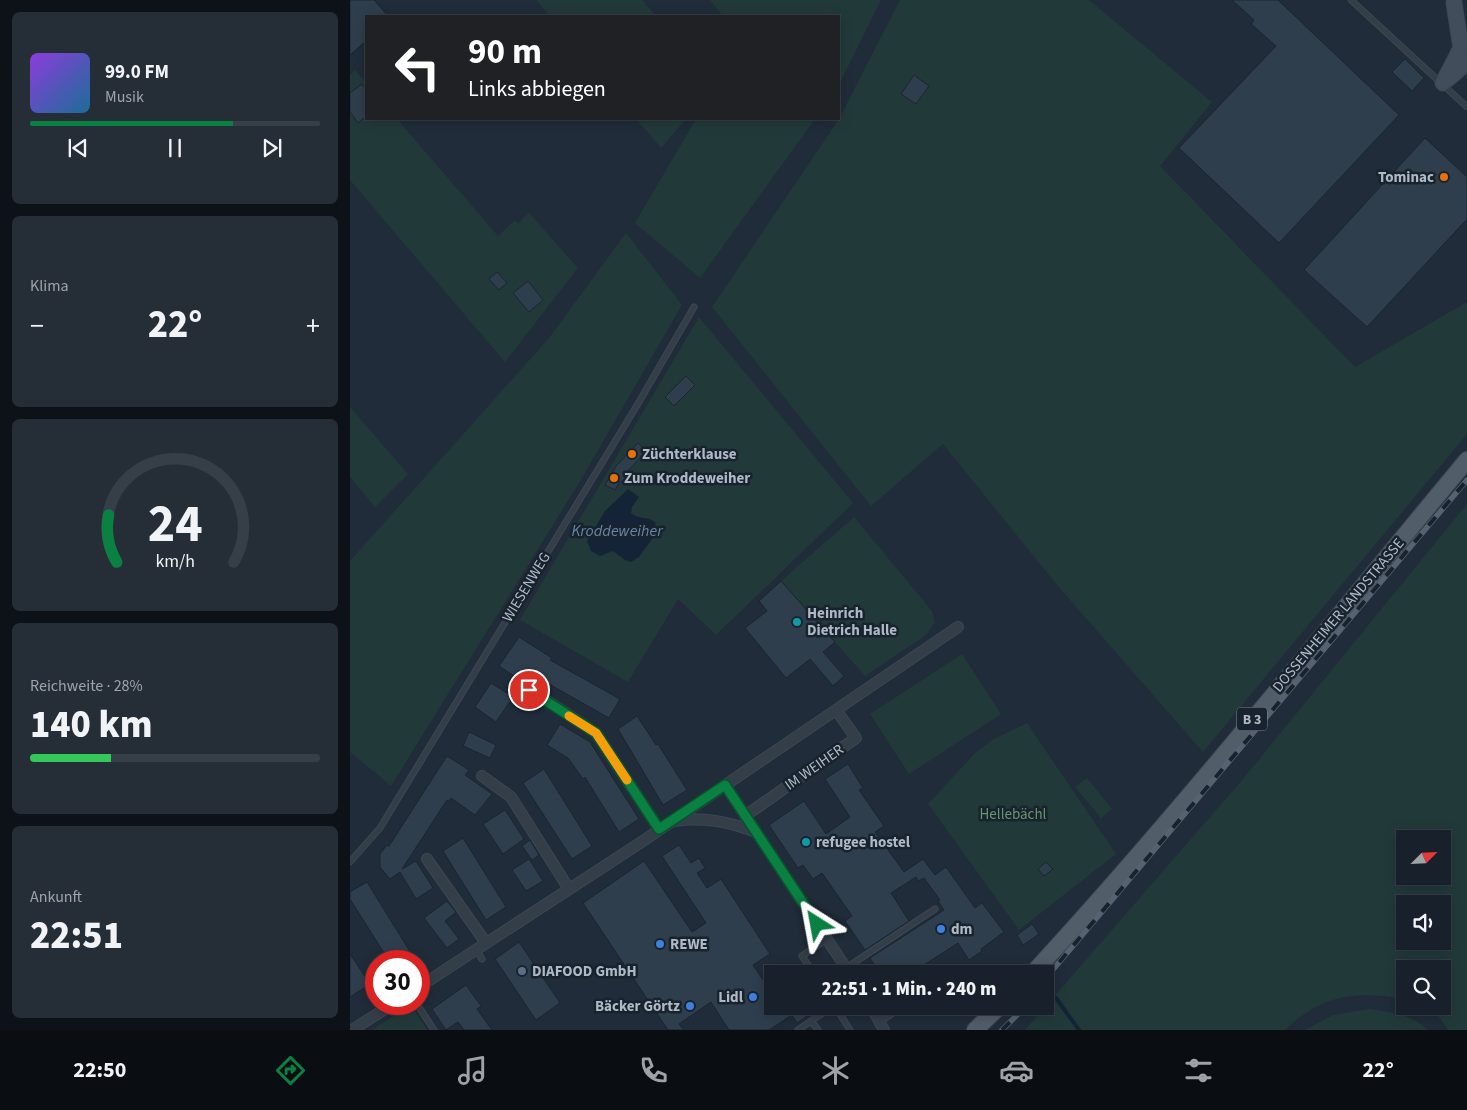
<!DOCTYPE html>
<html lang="de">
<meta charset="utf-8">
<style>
:root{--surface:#18212b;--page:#252e37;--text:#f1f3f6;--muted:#9fa3a9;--line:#363e47;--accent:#0b8043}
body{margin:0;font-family:"Source Sans 3",sans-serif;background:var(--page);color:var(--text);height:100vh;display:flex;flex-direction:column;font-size:19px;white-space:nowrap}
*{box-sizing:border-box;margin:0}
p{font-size:16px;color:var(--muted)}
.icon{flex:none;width:28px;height:28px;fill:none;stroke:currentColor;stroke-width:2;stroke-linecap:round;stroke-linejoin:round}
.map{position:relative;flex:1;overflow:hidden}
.side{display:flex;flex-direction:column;gap:12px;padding:12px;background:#0d1218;width:350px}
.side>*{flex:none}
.hud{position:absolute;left:15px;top:15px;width:475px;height:105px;border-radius:0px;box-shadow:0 2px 12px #0003,0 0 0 1px var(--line);background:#202124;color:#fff;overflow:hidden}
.needle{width:32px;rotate:66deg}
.fabs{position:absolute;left:1046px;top:830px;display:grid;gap:10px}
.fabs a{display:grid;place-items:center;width:55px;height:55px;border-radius:0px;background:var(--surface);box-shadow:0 2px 12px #0003,0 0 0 1px var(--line);font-size:25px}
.speed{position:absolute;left:15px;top:950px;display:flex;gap:10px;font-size:25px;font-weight:700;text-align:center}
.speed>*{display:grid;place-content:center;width:65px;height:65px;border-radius:50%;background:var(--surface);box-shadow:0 2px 12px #0003,0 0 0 1px var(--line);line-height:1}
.speed .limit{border:8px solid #d22;background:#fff;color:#111}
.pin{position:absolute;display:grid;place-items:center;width:42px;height:42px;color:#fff;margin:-21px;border:2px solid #fff;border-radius:50%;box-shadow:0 1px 5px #0007}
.me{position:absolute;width:55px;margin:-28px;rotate:326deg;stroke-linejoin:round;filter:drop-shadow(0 0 4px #0008)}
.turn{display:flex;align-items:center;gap:18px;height:105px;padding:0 20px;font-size:22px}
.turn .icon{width:65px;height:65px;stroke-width:2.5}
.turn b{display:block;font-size:35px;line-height:42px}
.big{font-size:38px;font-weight:800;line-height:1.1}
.side .card{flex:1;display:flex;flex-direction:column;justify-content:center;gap:8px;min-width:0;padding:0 18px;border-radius:8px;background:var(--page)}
.side .dial{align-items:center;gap:0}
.dial svg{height:130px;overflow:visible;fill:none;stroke:var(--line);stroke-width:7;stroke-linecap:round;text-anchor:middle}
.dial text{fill:var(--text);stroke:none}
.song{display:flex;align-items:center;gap:15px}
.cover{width:60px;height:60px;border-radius:8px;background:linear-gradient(135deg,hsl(270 70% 55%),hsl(200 70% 35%))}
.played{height:5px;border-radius:2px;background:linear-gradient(90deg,var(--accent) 70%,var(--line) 70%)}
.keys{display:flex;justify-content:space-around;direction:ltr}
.heat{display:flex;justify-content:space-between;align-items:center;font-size:28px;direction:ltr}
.charge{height:8px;border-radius:4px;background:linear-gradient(90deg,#34c759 28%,var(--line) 0)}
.trip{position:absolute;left:414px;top:965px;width:290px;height:50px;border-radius:0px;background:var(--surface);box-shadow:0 2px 12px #0003,0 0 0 1px var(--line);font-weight:800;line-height:50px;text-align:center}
.menu{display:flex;height:80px;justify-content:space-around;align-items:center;background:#0a0d11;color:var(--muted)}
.menu .icon{width:35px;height:35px}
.menu .selected{color:var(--accent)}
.menu b{font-size:22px;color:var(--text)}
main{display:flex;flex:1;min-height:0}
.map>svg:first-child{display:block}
</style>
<main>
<section class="side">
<div class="card">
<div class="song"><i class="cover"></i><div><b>99.0 FM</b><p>Musik</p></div></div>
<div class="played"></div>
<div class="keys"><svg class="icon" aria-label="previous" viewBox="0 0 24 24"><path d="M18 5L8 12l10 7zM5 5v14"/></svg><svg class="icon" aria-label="pause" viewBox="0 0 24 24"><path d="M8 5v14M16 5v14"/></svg><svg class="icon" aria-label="next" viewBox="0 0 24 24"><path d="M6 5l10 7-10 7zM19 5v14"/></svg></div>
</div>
<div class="card"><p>Klima</p>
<div class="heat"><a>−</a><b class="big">22°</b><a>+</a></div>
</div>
<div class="card dial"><svg viewBox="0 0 100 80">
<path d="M14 69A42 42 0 1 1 86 69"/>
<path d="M14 69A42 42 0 0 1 9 40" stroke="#0b8043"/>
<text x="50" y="56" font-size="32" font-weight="700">24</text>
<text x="50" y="72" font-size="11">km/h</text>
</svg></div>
<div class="card"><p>Reichweite · 28%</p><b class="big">140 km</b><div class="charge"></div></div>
<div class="card"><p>Ankunft</p><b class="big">22:51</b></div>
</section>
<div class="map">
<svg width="1117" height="1030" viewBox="0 0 1117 1030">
<rect width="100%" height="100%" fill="#202c39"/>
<path fill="#22393a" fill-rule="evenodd" d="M186,0H292L306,16H200Z
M360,0H531L489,85V16H373Z
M550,0H739L862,102L810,166L1005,367L1117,302V434L853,752L707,585L593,444L521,506L362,307L489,119Z
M5,70L16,83V119H47L148,236L165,220L168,223L179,213L228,268L155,362L0,180V75Z
M286,119H336L311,148Z
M346,119H465L350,278L285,223Z
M276,233L332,305L229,483L41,786L0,752V561L199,338Z
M349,317L503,503L366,635L328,599L278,682L170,620Z
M0,407L58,474L25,507L0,477Z
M1117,504V1030H1098L1084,1010L1075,1006H1092V969H1055V999C1007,991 972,994 935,1030H675L893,779ZM1055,839H1092V876H1055ZM1055,904H1092V941H1055Z
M504,517L582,611L585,622L576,635L515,676L431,581Z
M612,654L651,714L559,774L520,714Z
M677,723L766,854L669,930L578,804L624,754L642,740Z
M737,778L762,809L751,818L725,787Z
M61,1005L77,1030H22Z
M1019,1009C1041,1012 1061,1014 1078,1030H955L983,1015Z"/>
<path fill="#142436" d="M278,489L289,497L282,507L281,513C289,520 297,516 305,522L307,532L289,557L281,562L275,560L263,551L250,556L241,551L237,541L255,511Z"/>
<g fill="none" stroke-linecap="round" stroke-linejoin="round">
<path stroke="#142436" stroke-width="4" d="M706,998L729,1030"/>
</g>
<path fill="#2f3e4d" stroke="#1b2530" d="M0,0H24L38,16H16V41L0,55Z
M882,0H928L1049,115L929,243L829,148L926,46L901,24L904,20Z
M1055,59L1074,78L1062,91L1042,72Z
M564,75L579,86L566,104L551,94Z
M12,84L16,90V116L8,123L0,112V93Z
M1075,138L1117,177V219L1017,327L954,270Z
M147,272L157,283L149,290L139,279Z
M178,281L193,300L179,312L163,293Z
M336,376L345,385L324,406L315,397Z
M288,443L296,451L277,472L279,473L273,483L270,481L265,490L255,485L266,466Z
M431,581L485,642L473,652L494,676L483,686L460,659L436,678L395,628L417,611L409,601Z
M169,637L202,658L200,660L270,699L259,718L176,671L170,680L149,666Z
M141,683L163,697L146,722L125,707Z
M287,716L306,745L308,744L337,790L313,805L268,729Z
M210,724L240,742L289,819L269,832L235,777L233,779L218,758L197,745Z
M119,732L146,745L140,758L113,746Z
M97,756L119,770L115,775L142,794L125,815L101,798L99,801L97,800L52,869L66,861L83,888L66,899L50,872L40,879L30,867V854L37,845L39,846Z
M498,764L513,788L509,790L534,826L525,832L554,872L573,859L585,875L596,867L625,908L632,903L654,932L631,949L632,951L619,960L608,943L560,974H530L520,958L594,910L588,901L590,900L574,878L568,881L566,877L541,893L559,921L515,950L495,921L502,916L472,873L463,879L453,865L448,868L419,825L454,801L476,834L500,817L475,779Z
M194,769L242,846L222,859L173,783Z
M155,810L174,839L153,854L133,824Z
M113,838L156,907L136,920L93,851Z
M180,840L189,855L182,860L172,846Z
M329,845L341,863L349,858L355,868L347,873L357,888L371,879L420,954L403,965L418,987L422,984V1006H471L447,1023L442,1015L419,1030H379L361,1002L329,1024L334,1030H318L233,903L294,861L342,932L356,923L312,856Z
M179,859L193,881L176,891L162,870Z
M696,862L703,869L694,876L688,869Z
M17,882L64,958L58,961H39L0,899V892Z
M97,901L106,912L95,921L109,939L97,948L74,918Z
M682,924L689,934L673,945L667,935Z
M169,942L210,1003L186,1020L145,959Z
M0,954L20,984L0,997Z
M116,985L131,1006L127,1009L142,1030H114L108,1022L96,1030L82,1009Z"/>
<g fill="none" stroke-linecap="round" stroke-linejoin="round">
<g stroke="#3d4753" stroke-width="7">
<path id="service" d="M1001,0L1117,107
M0,862L30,828L289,402L344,307
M126,950L132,959
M496,968L585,909
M464,974L452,956L477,939
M603,974L610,969
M67,1004L84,1030
M485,1006L500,1030
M461,1021L468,1030
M531,1021L554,1006
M448,1030L483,1006"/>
</g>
<g stroke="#3d4753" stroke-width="12">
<path id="minor" d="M179,689L246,733L309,829
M132,776L161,797L219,889
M375,785L500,974
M395,816L506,738L486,710
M323,821C355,817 376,821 406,832
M77,859L136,943
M69,987L290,843L608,627
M521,1006L534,1030
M2,1030L43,1004"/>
</g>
<g stroke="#3d4753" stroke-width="17">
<path id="secondary" d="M1104,3L1111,48
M1098,79L1117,62
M1093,83L1111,48L1117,42"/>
</g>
<g stroke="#3d4753" stroke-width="18">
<path id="primary" d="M682,974C834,809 974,632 1117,460
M625,1030L650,1006"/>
</g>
<use href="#service" stroke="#343e49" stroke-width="5"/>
<use href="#minor" stroke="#343e49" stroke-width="10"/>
<use href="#secondary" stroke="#424d5c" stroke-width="15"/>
<use href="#primary" stroke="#525d6a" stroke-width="16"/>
<g stroke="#566271" stroke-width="5.5">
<path id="rail" d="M695,979L1117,480
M652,1030L676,1006"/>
</g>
<use href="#rail" stroke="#19232e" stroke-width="4" stroke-dasharray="11" stroke-linecap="butt"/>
</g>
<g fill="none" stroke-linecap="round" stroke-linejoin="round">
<g stroke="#07532c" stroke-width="12">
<path id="route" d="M179,690L246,733L309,829L375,785L467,924"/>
</g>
<use href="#route" stroke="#0b8043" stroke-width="9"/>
<path stroke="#f59e0b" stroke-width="9" d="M219,716L246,733L277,780"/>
</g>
<g fill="#e8710a" stroke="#19232e" stroke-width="2">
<circle cx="1094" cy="177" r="5"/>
<circle cx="282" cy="454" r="5"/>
<circle cx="264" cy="478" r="5"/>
</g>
<g fill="#0f9aa8" stroke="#19232e" stroke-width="2">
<circle cx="447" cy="622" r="5"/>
<circle cx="456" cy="842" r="5"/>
</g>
<g fill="#3f7fe0" stroke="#19232e" stroke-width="2">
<circle cx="591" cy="929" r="5"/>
<circle cx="310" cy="944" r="5"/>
<circle cx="403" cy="997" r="5"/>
<circle cx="340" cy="1006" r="5"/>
</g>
<circle fill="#5c6f8a" stroke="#19232e" stroke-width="2" cx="172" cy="971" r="5"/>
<g text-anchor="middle" stroke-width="5" stroke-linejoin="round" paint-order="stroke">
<rect fill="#19232e" stroke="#818c98" stroke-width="1" x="887" y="707.5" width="30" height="23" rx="4"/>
<g font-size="14" font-weight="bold" fill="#aeb9c6">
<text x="902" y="724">B 3</text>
</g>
<g font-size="15" font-weight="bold" fill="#aeb9c6" stroke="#19232e" text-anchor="start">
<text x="1084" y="182" text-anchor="end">Tominac</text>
<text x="292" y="459">Züchterklause</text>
<text x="274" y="483">Zum Kroddeweiher</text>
<text x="457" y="618">Heinrich<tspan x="457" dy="17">Dietrich Halle</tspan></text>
<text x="466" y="847">refugee hostel</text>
<text x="601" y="934">dm</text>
<text x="320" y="949">REWE</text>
<text x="182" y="976">DIAFOOD GmbH</text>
<text x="393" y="1002" text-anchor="end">Lidl</text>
<text x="330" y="1011" text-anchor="end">Bäcker Görtz</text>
</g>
<g font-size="15" fill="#aeb9c6" stroke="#19232e">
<text transform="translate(176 587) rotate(-59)" y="5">WIESENWEG</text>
<text transform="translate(988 615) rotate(-50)" y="5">DOSSENHEIMER LANDSTRASSE</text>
<text transform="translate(464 767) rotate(-35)" y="5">IM WEIHER</text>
</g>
<g font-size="15" fill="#65976e" stroke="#19232e">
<text x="663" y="819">Hellebächl</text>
</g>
<g font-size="16" font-style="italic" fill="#6685a6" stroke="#19232e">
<text x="267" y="536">Kroddeweiher</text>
</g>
</g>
</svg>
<div class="fabs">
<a><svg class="needle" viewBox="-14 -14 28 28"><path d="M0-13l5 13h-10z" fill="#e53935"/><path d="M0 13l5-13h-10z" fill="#9fa3a9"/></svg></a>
<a><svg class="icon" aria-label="sound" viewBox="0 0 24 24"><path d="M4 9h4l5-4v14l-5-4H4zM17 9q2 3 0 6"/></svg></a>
<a><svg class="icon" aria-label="search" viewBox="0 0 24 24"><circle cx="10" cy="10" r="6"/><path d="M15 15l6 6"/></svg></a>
</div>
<div class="speed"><div class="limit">30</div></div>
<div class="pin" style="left:179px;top:690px;background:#d93025"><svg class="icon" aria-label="arrive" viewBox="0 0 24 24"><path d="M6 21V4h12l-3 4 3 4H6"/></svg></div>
<svg class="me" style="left:467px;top:924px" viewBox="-20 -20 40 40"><path d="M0-17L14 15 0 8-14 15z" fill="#0b8043" stroke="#fff" stroke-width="4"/></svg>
<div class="trip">22:51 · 1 Min. · 240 m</div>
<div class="hud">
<div class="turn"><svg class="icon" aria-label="left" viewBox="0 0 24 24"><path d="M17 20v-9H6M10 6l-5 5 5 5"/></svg><div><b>90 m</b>Links abbiegen</div></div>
</div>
</div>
</main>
<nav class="menu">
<b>22:50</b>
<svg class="icon selected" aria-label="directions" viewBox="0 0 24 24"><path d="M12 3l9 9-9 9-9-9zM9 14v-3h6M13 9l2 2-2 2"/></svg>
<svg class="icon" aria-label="music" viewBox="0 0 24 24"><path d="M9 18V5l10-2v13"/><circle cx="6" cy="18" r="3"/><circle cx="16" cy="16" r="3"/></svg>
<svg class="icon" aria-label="phone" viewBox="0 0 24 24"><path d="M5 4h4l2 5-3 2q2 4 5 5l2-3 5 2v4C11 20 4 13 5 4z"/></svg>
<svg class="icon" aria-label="climate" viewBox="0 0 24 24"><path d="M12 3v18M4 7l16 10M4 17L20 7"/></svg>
<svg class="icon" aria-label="car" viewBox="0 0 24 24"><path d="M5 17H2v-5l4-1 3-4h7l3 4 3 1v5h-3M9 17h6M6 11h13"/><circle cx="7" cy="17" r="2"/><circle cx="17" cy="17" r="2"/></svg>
<svg class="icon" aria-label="filters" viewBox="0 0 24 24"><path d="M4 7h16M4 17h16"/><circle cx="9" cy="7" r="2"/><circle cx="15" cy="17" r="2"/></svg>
<b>22°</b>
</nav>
